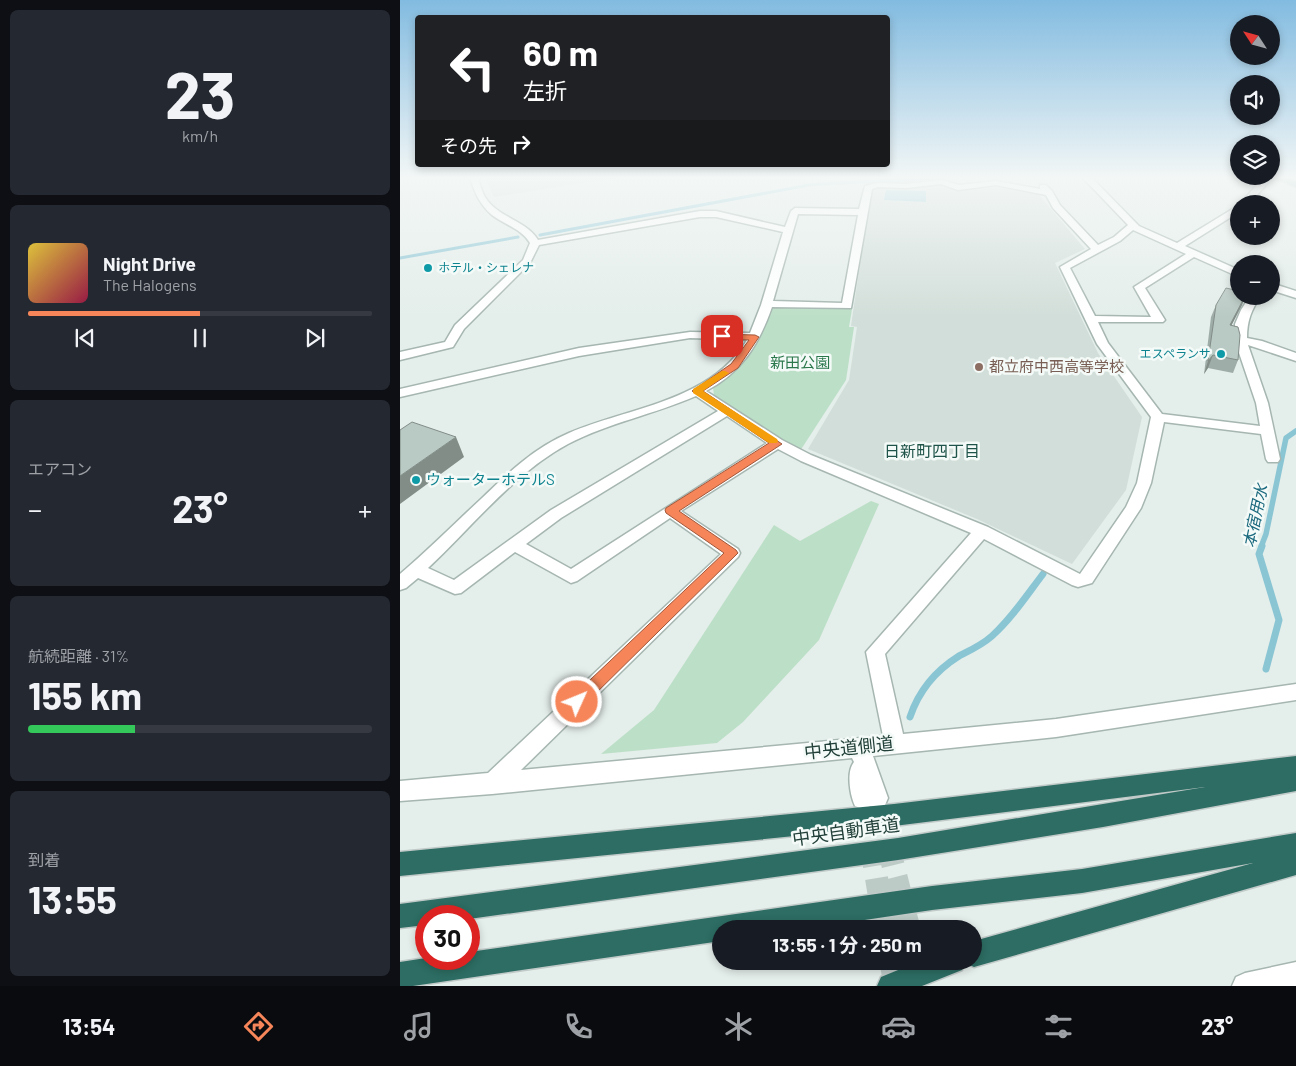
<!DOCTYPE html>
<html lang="ja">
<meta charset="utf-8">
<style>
:root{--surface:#171b24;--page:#242831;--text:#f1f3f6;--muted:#9ea1a6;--line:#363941;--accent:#f6865a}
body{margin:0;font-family:Barlow,"Noto Sans JP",sans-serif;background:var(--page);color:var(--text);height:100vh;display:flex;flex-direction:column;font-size:19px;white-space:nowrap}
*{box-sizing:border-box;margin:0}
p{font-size:16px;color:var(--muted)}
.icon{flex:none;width:28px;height:28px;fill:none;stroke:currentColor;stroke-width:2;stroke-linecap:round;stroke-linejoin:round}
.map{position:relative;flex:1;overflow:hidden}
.sheet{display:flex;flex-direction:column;gap:10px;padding:10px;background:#0d0f14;width:400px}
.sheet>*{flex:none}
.hud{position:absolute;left:15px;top:15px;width:475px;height:152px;border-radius:5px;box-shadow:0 2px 8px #0003;background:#202124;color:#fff;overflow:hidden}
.needle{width:32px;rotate:306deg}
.controls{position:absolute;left:830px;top:15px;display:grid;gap:10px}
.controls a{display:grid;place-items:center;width:50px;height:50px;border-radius:50%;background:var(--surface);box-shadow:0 2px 8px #0003;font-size:25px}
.speed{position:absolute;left:15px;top:905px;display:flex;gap:10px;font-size:25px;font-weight:700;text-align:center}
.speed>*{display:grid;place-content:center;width:65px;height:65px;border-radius:50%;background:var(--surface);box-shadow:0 2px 8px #0003;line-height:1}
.speed .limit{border:8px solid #d22;background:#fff;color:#111}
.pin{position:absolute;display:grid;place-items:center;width:42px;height:42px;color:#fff;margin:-21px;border-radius:10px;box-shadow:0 2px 8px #0006}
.me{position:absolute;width:55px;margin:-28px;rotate:46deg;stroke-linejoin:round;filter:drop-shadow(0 0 4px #0008)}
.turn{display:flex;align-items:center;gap:18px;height:105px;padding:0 25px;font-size:22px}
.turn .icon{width:65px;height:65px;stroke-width:2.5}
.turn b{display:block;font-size:35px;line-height:42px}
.then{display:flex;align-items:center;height:48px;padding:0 25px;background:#0003;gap:10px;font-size:19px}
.big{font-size:38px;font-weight:700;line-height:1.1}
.sheet .widget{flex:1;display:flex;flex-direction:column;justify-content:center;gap:8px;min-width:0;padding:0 18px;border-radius:8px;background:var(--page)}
.sheet .dial{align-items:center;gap:0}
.dial b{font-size:65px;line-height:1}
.song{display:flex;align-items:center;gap:15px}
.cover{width:60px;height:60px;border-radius:8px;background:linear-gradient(135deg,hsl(50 70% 55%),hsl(340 70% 35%))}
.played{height:5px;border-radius:2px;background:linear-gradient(90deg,var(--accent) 50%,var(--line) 50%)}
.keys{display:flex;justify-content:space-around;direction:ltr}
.heat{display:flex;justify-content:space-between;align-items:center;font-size:28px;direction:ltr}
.charge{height:8px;border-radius:4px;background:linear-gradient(90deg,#34c759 31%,var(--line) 0)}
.trip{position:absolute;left:312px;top:920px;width:270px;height:50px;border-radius:25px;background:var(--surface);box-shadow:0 2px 8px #0003;font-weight:700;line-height:50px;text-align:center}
.dock{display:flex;height:80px;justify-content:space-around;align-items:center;background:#090b0e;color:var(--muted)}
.dock .icon{width:35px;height:35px}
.dock .on{color:var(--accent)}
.dock b{font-size:22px;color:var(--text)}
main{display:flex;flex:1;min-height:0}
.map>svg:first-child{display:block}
</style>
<main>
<section class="sheet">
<div class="widget dial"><b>23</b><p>km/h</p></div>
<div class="widget">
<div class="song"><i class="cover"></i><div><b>Night Drive</b><p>The Halogens</p></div></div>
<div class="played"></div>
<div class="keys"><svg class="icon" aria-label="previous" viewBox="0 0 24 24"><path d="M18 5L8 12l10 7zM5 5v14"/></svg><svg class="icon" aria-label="pause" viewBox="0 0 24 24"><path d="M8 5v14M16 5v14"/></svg><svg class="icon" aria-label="next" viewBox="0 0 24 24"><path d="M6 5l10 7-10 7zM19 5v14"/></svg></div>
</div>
<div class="widget"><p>エアコン</p>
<div class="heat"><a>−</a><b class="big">23°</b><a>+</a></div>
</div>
<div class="widget"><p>航続距離 · 31%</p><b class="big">155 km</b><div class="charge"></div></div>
<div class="widget"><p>到着</p><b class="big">13:55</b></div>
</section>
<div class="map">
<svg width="896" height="986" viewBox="0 0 896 986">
<rect width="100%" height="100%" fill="#e4eeea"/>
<path fill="#d2ded9" d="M85,178H214L94,197Z
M538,184L557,190L597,187L639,195L685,249L655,263L698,353L742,417L726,490L672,564L577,519L408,449L449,380L457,327L451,326L471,189L477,187L507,188Z"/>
<path fill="#bcdfc7" d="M374,307L452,309L449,327H454L446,380L400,451L314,396L313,387C345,365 358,349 366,310Z
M471,501L479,504L419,640L343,722L317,743L201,754L254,710L374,525L400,541Z"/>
<path fill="#8ac5d4" d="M486,190L526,191V202L484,200Z"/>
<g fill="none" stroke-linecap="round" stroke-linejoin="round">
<path stroke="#8ac5d4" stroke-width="3" d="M140,235L409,185C453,181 496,182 540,178
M0,258L118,237"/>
<path stroke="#8ac5d4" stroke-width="5.5" d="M861,547L866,534L886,438L896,431"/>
<path stroke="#8ac5d4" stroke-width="7" d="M862,546L859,554L879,620L866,669
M510,717C519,690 535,671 559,656C571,650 582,645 592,636C612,618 627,595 643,574"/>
<path stroke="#bdcbc7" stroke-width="23" stroke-dasharray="23 12" stroke-linecap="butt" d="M465,809L485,929
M479,809L509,929
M491,961L495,986
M518,961L524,986"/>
<g stroke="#a6b6b1" stroke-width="3">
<path id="minor" d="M70,178H78C80,184 82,192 85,197C98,218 126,220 138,240L300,211H316L385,227L391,211L395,208L459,209L465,186L478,183L506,184L542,180L559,185L596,181L640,189V185H646L652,191L660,205L698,245L714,237L728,225L683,178H692L739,226L777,243L839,205V212L785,246L839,270V277L794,257L745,288L765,320L763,322H698L708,343L762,414L860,426L856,403L835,341V324L841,310L850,296H861C851,310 847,321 847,338L862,341L896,353V361L848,345L868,403L880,459L878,462H868L866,459L861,434L764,422L751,483L741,508L692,583L678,587L672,585L584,539L485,654L503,734L656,719L896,684V700L656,737L473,756L488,798L485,805L477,808L471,806L463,809L455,806C450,795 446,772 454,762L452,758L92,794L0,801V781L88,773L321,554L270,518L177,581L171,583L115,552L61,593L55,594L18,578L6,588L0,590V574C28,550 54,524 81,499C108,473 134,448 169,433C229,407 310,402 347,340L290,338L179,356L0,397V389L179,348L290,332L350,333L361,305L383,232L316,217H300L139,245L130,263L64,329L53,347L0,360V352L45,342L55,325L123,260L130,243C122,229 105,225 92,215C80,205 75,193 70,178ZM541,184L558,190L596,185L646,195L653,208L691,249L660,267L697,344L751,417L737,483L726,507L680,574L588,527L411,455L382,440L306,391C342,372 359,344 372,307L451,308L472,189L478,187L506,188ZM398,214L458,215L442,303L373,301ZM733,230L786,254L734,287L751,317L695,316L670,268L720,241ZM296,396L318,411L151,510L54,580L28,568C72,527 114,473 168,444C208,423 255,414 296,396ZM327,416L367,443L171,569L126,544L161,518ZM378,449L401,461L571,533L466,652L483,736L121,770L338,557L340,553L338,549L281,511Z
M863,178H872L849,204H840Z
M871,283L896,291V298L871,290Z
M896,962V986H832L836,977L845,973Z"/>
</g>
<g stroke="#c1cac8" stroke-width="3">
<path id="major" d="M874,178H886L896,182V187Z"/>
</g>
<g stroke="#c1cac8" stroke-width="3">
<path id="highway" d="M896,756V791L703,827L498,860L69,919V916H26V925L0,928V904L498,838L805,787L494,826L0,876V852L494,804Z
M896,833V875L574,967L565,963L562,970L522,986H477L481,977L520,961H574V941L853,863L682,893L532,910L404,929H321V941L13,986H0V962L26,958L69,959V952L532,886L682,869Z"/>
</g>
<use href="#minor" fill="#fff" fill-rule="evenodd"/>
<use href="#major" fill="#67a497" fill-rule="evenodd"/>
<use href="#highway" fill="#2d6d63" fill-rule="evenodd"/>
</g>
<path fill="#9fada8" d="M839,296H845L842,305L831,325L838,360L833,373L808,368L804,374L811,317L816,305Z"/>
<path fill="#828d88" d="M845,296L842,305L825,338L830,325Z
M813,355L808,368L804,374L808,361Z
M56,437L64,457L0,504V476Z"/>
<path fill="#b9c9c3" stroke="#828d88" d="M826,288L839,291V296H845L830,325L838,327L840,335L838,360L813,355L808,361L816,305Z
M12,422L56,437L0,476V430Z"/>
<linearGradient id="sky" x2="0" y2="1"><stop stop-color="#82bbe0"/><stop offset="0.56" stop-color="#f3f7f6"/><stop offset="1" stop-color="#f3f7f6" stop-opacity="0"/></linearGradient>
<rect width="896" height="317" fill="url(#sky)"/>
<path fill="#f6865a" stroke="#a0573a" d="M319,334L355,335L359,337L338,368L303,391L382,444L279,511L336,550L338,553L182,707L177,709L171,707L169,702L171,698L324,553L266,513L265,510L266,508L369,443L292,391L331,364L349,340L322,339L319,338Z"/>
<path fill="#f59e0b" d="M322,371H325L329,373L303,391L377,439L378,441L377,443H369L293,393V389Z"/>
<g fill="#0f9aa8" stroke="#f4faf7" stroke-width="2">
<circle cx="28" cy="268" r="5"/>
<circle cx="821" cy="354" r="5"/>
<circle cx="16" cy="480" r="5"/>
</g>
<circle fill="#8d6e63" stroke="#f4faf7" stroke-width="2" cx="579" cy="367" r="5"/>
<g text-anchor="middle" stroke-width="5" stroke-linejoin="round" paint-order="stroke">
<g font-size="12" fill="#0d838f" stroke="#f4faf7" text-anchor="start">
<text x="38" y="272">ホテル・シェレナ</text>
<text x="811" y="358" text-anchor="end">エスペランサ</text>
</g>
<g font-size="15" fill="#2b784c" stroke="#f4faf7">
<text x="400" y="368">新田公園</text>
</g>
<g font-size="15" fill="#785e54" stroke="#f4faf7" text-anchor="start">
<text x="589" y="372">都立府中西高等学校</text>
</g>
<g font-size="15" fill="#0d838f" stroke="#f4faf7" text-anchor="start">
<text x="26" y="485">ウォーターホテルS</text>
</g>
<g font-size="16" fill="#1d5348" stroke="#f4faf7">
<text x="532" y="457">日新町四丁目</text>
</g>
<g font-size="16" font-style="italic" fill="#1a697e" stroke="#f4faf7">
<text transform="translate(855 516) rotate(-78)" y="6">本宿用水</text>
</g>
<g font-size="18" fill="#224039" stroke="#f4faf7">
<text transform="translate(449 748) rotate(-6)" y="6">中央道側道</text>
<text transform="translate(446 832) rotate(-8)" y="6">中央自動車道</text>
</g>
</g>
</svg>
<div class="controls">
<a><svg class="needle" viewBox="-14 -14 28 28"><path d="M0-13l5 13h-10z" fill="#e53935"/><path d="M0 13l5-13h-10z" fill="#9ea1a6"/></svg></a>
<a><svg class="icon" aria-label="sound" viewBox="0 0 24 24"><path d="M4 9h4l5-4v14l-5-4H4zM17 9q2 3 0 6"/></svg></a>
<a><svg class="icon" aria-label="layers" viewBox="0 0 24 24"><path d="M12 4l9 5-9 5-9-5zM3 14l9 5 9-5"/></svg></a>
<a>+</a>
<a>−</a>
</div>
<div class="speed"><div class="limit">30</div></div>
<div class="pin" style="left:322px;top:336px;background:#d93025"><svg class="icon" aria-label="arrive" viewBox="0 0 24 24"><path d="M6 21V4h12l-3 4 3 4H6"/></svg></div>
<svg class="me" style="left:177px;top:702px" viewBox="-20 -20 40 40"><circle r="17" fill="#f6865a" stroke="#fff" stroke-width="3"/><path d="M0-11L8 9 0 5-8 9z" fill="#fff"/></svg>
<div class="trip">13:55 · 1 分 · 250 m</div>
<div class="hud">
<div class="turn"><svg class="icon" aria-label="left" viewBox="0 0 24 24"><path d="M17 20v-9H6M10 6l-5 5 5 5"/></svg><div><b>60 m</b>左折</div></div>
<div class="then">その先<svg class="icon" aria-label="right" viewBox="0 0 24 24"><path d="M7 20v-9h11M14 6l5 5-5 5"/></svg></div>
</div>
</div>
</main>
<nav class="dock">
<b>13:54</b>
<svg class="icon on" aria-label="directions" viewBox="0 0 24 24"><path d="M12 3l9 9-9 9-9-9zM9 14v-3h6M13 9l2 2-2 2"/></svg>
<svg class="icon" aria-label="music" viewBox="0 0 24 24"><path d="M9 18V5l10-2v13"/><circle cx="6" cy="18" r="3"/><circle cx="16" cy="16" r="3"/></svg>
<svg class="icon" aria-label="phone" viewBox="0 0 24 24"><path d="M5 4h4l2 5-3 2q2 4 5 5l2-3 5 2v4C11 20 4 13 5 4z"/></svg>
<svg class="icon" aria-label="climate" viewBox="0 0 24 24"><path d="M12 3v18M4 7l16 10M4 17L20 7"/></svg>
<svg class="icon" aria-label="car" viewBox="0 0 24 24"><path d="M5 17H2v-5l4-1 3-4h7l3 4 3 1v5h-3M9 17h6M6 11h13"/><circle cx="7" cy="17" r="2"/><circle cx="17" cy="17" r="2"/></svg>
<svg class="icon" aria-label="filters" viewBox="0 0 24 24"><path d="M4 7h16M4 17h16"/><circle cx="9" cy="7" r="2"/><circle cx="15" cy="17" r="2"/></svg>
<b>23°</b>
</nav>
